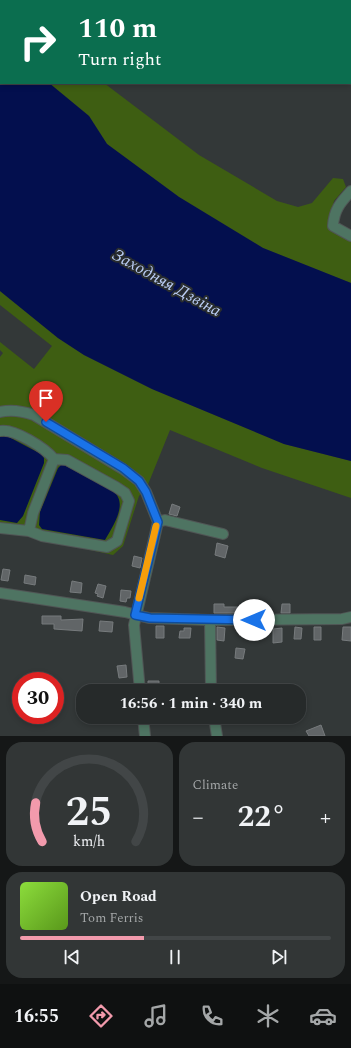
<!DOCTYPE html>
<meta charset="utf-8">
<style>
:root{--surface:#262a2a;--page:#323636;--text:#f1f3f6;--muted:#a4a7a8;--line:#424647;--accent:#f29aac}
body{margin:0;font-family:Spectral,serif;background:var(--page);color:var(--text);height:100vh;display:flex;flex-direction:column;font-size:15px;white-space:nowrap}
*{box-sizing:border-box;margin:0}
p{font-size:13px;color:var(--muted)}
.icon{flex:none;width:22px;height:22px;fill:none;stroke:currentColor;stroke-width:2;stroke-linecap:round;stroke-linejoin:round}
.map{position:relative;height:736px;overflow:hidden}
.panel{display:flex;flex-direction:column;gap:6px;padding:6px;background:#151717;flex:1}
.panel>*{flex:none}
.banner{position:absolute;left:0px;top:0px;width:351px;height:84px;box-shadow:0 2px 6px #0003,0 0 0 1px var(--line);background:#0b6e4f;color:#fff;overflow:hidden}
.speed{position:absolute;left:12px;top:672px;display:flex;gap:8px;font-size:20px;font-weight:700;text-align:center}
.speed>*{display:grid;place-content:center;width:52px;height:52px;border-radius:50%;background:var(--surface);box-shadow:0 2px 6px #0003,0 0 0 1px var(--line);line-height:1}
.speed .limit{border:6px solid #d22;background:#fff;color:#111}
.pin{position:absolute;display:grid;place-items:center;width:34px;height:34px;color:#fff;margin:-41px -17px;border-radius:50% 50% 50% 0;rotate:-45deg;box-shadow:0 0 4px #0007}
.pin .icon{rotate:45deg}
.me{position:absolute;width:44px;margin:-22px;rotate:270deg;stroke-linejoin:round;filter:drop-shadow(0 0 3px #0008)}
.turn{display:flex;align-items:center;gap:14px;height:84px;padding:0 12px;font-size:18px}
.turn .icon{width:52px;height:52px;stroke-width:2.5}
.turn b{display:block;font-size:28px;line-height:34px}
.big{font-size:30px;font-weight:700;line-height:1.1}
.panel .card{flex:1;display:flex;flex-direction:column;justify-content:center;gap:6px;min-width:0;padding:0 14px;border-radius:16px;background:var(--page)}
.panel .dial{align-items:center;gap:0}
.dial svg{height:104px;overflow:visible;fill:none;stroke:var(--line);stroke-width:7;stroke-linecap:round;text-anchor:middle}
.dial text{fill:var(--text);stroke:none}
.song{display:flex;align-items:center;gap:12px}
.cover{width:48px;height:48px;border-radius:6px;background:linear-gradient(135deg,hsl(90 70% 55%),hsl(90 70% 35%))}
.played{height:4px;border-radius:2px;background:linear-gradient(90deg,var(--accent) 40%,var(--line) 40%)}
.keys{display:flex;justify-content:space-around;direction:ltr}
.heat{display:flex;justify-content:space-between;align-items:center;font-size:22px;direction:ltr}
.panel .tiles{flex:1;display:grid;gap:6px;grid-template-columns:1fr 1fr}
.card:last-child{grid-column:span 2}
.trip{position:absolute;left:76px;top:684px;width:230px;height:40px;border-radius:16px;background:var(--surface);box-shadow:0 2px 6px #0003,0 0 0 1px var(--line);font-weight:700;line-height:40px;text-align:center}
.dock{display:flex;height:64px;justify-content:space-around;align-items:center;background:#0f1111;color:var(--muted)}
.dock .icon{width:28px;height:28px}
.dock .current{color:var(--accent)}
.dock b{font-size:18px;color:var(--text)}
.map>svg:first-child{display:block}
</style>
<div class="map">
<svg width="351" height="736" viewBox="0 0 351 736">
<rect width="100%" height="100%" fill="#333838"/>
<path fill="#3e5e12" d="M49,83H104L199,155L277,201L298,207L312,203L333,178L343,179L346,187L334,201L329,225L351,242V283L263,248L179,197L107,144L89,116Z
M0,291L58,338L84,355L152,389L284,444L351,461V498L262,468L170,430L147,487L139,496L123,546L113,555L0,530V357L3,353L0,350V342L34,369L52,346L0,305Z"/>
<path fill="#030f4e" d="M0,42L1,83H49L89,116L107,144L179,197L263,248L351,283V461L284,444L152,389L84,355L58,338L0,291Z
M7,436L41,454L44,458V463L23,516L17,523L0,520V437Z
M61,465H64L114,492C128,504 113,526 105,540L42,529L39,525L40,512L58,468Z"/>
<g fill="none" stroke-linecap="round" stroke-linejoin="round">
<path stroke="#030f4e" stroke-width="2" d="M173,0L176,1
M350,77L351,78"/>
</g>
<path fill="#616567" stroke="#777b7d" d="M172,504L180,507L177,516L169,514Z
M217,543L228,546L225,558L215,555Z
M134,556L142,558L140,568L132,566Z
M3,569L10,570L8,581L1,580Z
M25,575L36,577L35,585L24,583Z
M72,581L82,583L81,593L70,592Z
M98,584L106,586L103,598L97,596L98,594L95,593Z
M121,590L131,591L130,598H127L126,602L120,601Z
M254,603L267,604V610H263V613H253Z
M214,604H224V607H243V613H214Z
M282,604H290V613H281Z
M42,616H61V620L83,619L82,631L54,629V624H42Z
M100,621L113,622L112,632L99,631Z
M156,626H164V638H156Z
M217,627L225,628L224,641L217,640Z
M295,627L302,628L301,639H294Z
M314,627H321V640H314Z
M343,627H351V641L342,640Z
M184,628H191L190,638H179L180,631H184Z
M282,628V642L273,643V629Z
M236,648L245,649L243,659L235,658Z
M126,665L127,677L119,678L117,666Z
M148,681H159V689H148Z
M321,725L325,736H309L306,731Z"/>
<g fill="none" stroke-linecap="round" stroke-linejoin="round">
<g stroke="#505555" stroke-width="12">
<path id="minor" d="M351,191C340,203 334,210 333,226L351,236
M0,412C12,409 22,411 34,415L123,469L139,481L146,492L158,522
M0,431C14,428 45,448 54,459L67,460L116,487L125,493L129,501L117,541L107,547L42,536L29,531L0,528
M29,531L33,513L54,459
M0,593L125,612L149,618L210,620L342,619L351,617
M210,620L211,691
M140,691L134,625L158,522L165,520L223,534
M143,717L145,736
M214,717L217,736"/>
</g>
<use href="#minor" stroke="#4e7462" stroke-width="10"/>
</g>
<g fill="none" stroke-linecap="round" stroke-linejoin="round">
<g stroke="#114b97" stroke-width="10">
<path id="route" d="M46,422L123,468L139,481L146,492L158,522L135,615L150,618L254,620"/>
</g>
<use href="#route" stroke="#1a73e8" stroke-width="7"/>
<path stroke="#f59e0b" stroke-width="7" d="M139,598L156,526"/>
</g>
<g text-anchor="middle" stroke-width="4" stroke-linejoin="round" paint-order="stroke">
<g font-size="17" font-style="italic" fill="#bacdf4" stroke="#292d2e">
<text transform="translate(167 282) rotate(29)" y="6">Заходняя Дзвіна</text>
</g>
</g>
</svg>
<div class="speed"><div class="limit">30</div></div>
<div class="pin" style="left:46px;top:422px;background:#d93025"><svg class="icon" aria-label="arrive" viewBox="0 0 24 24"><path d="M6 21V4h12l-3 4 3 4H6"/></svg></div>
<svg class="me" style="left:254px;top:620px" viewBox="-20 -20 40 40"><circle r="19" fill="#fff"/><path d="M0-13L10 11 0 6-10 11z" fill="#1a73e8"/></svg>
<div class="trip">16:56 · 1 min · 340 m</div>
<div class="banner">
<div class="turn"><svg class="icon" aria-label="right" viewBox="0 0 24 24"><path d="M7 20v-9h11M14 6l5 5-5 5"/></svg><div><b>110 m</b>Turn right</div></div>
</div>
</div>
<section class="panel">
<div class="tiles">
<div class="card dial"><svg viewBox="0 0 100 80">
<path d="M14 69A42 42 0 1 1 86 69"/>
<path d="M14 69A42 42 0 0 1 9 39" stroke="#f29aac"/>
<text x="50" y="56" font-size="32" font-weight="700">25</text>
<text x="50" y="72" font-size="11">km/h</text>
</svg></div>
<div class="card"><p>Climate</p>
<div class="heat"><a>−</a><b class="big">22°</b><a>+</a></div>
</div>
<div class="card">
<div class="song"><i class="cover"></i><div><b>Open Road</b><p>Tom Ferris</p></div></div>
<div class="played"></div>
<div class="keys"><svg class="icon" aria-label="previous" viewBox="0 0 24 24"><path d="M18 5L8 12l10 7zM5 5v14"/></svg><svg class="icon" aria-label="pause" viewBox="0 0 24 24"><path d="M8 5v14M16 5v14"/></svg><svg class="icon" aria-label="next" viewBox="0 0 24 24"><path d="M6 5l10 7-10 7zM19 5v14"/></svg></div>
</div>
</div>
</section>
<nav class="dock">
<b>16:55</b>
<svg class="icon current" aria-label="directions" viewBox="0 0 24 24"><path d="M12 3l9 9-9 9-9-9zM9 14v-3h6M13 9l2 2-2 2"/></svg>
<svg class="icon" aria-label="music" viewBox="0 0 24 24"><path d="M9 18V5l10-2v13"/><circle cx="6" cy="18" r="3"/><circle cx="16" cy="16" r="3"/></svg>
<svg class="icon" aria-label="phone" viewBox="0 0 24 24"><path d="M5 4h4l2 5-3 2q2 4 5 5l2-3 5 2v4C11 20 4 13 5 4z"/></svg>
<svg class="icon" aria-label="climate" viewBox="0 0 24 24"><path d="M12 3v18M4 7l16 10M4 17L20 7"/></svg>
<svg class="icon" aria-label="car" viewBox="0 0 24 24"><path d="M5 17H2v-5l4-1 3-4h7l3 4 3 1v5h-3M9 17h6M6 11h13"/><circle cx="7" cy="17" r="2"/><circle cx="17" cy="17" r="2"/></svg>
</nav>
